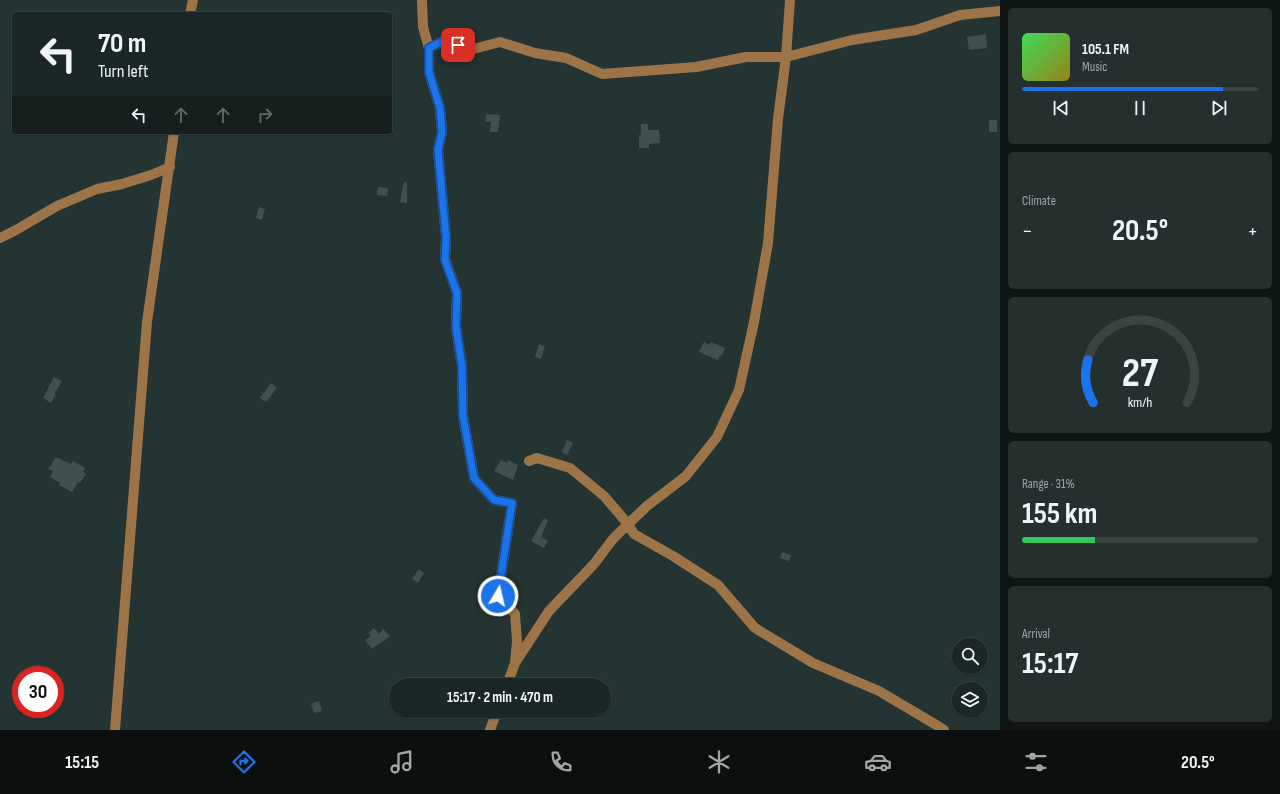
<!DOCTYPE html>
<meta charset="utf-8">
<style>
:root{--surface:#1b2726;--page:#242f2e;--text:#f1f3f6;--muted:#a0a5a7;--line:#394443;--accent:#1a73e8}
body{margin:0;font-family:"Sofia Sans Condensed",sans-serif;background:var(--page);color:var(--text);height:100vh;display:flex;flex-direction:column;font-size:15px;white-space:nowrap}
*{box-sizing:border-box;margin:0}
p{font-size:13px;color:var(--muted)}
.icon{flex:none;width:22px;height:22px;fill:none;stroke:currentColor;stroke-width:2;stroke-linecap:round;stroke-linejoin:round}
.map{position:relative;flex:1;overflow:hidden}
.side{display:flex;flex-direction:column;gap:8px;padding:8px;background:#0f1515;width:280px}
.side>*{flex:none}
.hud{position:absolute;left:12px;top:12px;width:380px;height:122px;border-radius:4px;box-shadow:0 1px 3px #0004,0 0 0 1px var(--line);background:#1b2726;color:var(--text);overflow:hidden}
.buttons{position:absolute;left:952px;top:638px;display:grid;gap:8px}
.buttons a{display:grid;place-items:center;width:36px;height:36px;border-radius:50%;background:var(--surface);box-shadow:0 1px 3px #0004,0 0 0 1px var(--line);font-size:20px}
.speed{position:absolute;left:12px;top:666px;display:flex;gap:8px;font-size:20px;font-weight:700;text-align:center}
.speed>*{display:grid;place-content:center;width:52px;height:52px;border-radius:50%;background:var(--surface);box-shadow:0 1px 3px #0004,0 0 0 1px var(--line);line-height:1}
.speed .limit{border:6px solid #d22;background:#fff;color:#111}
.pin{position:absolute;display:grid;place-items:center;width:34px;height:34px;color:#fff;margin:-17px;border-radius:8px;box-shadow:0 2px 6px #0006}
.me{position:absolute;width:44px;margin:-22px;rotate:9deg;stroke-linejoin:round;filter:drop-shadow(0 0 3px #0008)}
.turn{display:flex;align-items:center;gap:14px;height:84px;padding:0 20px;font-size:18px}
.turn .icon{width:52px;height:52px;stroke-width:2.5}
.turn b{display:block;font-size:28px;line-height:34px}
.lanes{display:flex;align-items:center;height:38px;padding:0 20px;background:#0003;justify-content:center;gap:20px;direction:ltr}
.lanes .off{opacity:.35}
.big{font-size:30px;font-weight:700;line-height:1.1}
.side .tile{flex:1;display:flex;flex-direction:column;justify-content:center;gap:6px;min-width:0;padding:0 14px;border-radius:6px;background:var(--page)}
.side .dial{align-items:center;gap:0}
.dial svg{height:104px;overflow:visible;fill:none;stroke:var(--line);stroke-width:7;stroke-linecap:round;text-anchor:middle}
.dial text{fill:var(--text);stroke:none}
.song{display:flex;align-items:center;gap:12px}
.cover{width:48px;height:48px;border-radius:6px;background:linear-gradient(135deg,hsl(130 70% 55%),hsl(50 70% 35%))}
.played{height:4px;border-radius:2px;background:linear-gradient(90deg,var(--accent) 85%,var(--line) 85%)}
.keys{display:flex;justify-content:space-around;direction:ltr}
.heat{display:flex;justify-content:space-between;align-items:center;font-size:22px;direction:ltr}
.charge{height:6px;border-radius:3px;background:linear-gradient(90deg,#34c759 31%,var(--line) 0)}
.trip{position:absolute;left:389px;top:678px;width:222px;height:40px;border-radius:20px;background:var(--surface);box-shadow:0 1px 3px #0004,0 0 0 1px var(--line);font-weight:700;line-height:40px;text-align:center}
.dock{display:flex;height:64px;justify-content:space-around;align-items:center;background:#0b100f;color:var(--muted)}
.dock .icon{width:28px;height:28px}
.dock .current{color:var(--accent)}
.dock b{font-size:18px;color:var(--text)}
main{display:flex;flex:1;min-height:0}
.map>svg:first-child{display:block}
</style>
<main>
<div class="map">
<svg width="1000" height="730" viewBox="0 0 1000 730">
<rect width="100%" height="100%" fill="#243432"/>
<path fill="#3f504e" d="M986,34L987,48L969,50L967,37Z
M486,114L500,115L498,132H490L491,122H485Z
M989,120H997V132H989Z
M641,124H648V130H659L660,143L649,144V148H639V135H641Z
M404,182H407V203L400,202Z
M378,187L388,188L387,196L377,195Z
M259,207L265,209L262,220L256,218Z
M704,342L710,345L711,342L725,348L722,356L720,355L718,360L699,352Z
M539,344L545,346L541,359L535,357Z
M54,377L62,381L54,394H56L51,403L43,398Z
M271,383L277,388L266,402L260,398Z
M567,440L573,443L567,455L562,452Z
M56,457L71,464L73,461L85,468L83,472L86,474L80,483L78,482L72,492L59,485L60,483L50,477L53,471L48,469Z
M501,460L507,463L508,460L518,465L513,480L494,471Z
M544,518L548,520L541,537L548,541L544,548L531,541Z
M782,552L791,555L789,561L780,558Z
M419,569L424,573L418,583L412,579Z
M374,628L379,634L383,629L390,636L372,649L365,640L371,636L369,632Z
M319,701L322,711L314,713L311,704Z"/>
<g fill="none" stroke-linecap="round" stroke-linejoin="round">
<path stroke="#9d7447" stroke-width="10" d="M422,0L423,27L429,48
M190,14L193,0
M0,238L16,230L57,206L97,189L122,184L151,175L170,167
M529,461L537,458L570,468L604,496L628,524L634,534L673,556L718,585L755,628L813,663L879,691L933,723L944,730
M515,663L517,641L515,614L498,596L512,503L494,500L474,478L463,416L462,366L456,327L457,293L445,259L446,237L438,150L442,132L440,108L429,72V48L443,41L473,49L500,42L535,53L566,58L602,74L696,67L746,57H786L852,40L916,30L960,15L1000,11
M507,685L515,663L549,611L594,564L613,539L628,524L647,506L686,476L717,437L739,390L754,322L768,243L778,119L786,57L790,0
M115,730L147,322L174,132
M490,730L497,711"/>
</g>
<g fill="none" stroke-linecap="round" stroke-linejoin="round">
<g stroke="#114b97" stroke-width="10">
<path id="route" d="M458,45L443,41L429,48V72L440,108L442,132L438,150L446,237L445,260L457,293L456,327L462,366L463,416L474,478L494,500L512,503L498,596"/>
</g>
<use href="#route" stroke="#1a73e8" stroke-width="7"/>
</g>
</svg>
<div class="buttons">
<a><svg class="icon" aria-label="search" viewBox="0 0 24 24"><circle cx="10" cy="10" r="6"/><path d="M15 15l6 6"/></svg></a>
<a><svg class="icon" aria-label="layers" viewBox="0 0 24 24"><path d="M12 4l9 5-9 5-9-5zM3 14l9 5 9-5"/></svg></a>
</div>
<div class="speed"><div class="limit">30</div></div>
<div class="pin" style="left:458px;top:45px;background:#d93025"><svg class="icon" aria-label="arrive" viewBox="0 0 24 24"><path d="M6 21V4h12l-3 4 3 4H6"/></svg></div>
<svg class="me" style="left:498px;top:596px" viewBox="-20 -20 40 40"><circle r="17" fill="#1a73e8" stroke="#fff" stroke-width="3"/><path d="M0-11L8 9 0 5-8 9z" fill="#fff"/></svg>
<div class="trip">15:17 · 2 min · 470 m</div>
<div class="hud">
<div class="turn"><svg class="icon" aria-label="left" viewBox="0 0 24 24"><path d="M17 20v-9H6M10 6l-5 5 5 5"/></svg><div><b>70 m</b>Turn left</div></div>
<div class="lanes"><svg class="icon" aria-label="left" viewBox="0 0 24 24"><path d="M17 20v-9H6M10 6l-5 5 5 5"/></svg><svg class="icon off" aria-label="ahead" viewBox="0 0 24 24"><path d="M12 20V5M6 11l6-6 6 6"/></svg><svg class="icon off" aria-label="ahead" viewBox="0 0 24 24"><path d="M12 20V5M6 11l6-6 6 6"/></svg><svg class="icon off" aria-label="right" viewBox="0 0 24 24"><path d="M7 20v-9h11M14 6l5 5-5 5"/></svg></div>
</div>
</div>
<section class="side">
<div class="tile">
<div class="song"><i class="cover"></i><div><b>105.1 FM</b><p>Music</p></div></div>
<div class="played"></div>
<div class="keys"><svg class="icon" aria-label="previous" viewBox="0 0 24 24"><path d="M18 5L8 12l10 7zM5 5v14"/></svg><svg class="icon" aria-label="pause" viewBox="0 0 24 24"><path d="M8 5v14M16 5v14"/></svg><svg class="icon" aria-label="next" viewBox="0 0 24 24"><path d="M6 5l10 7-10 7zM19 5v14"/></svg></div>
</div>
<div class="tile"><p>Climate</p>
<div class="heat"><a>−</a><b class="big">20.5°</b><a>+</a></div>
</div>
<div class="tile dial"><svg viewBox="0 0 100 80">
<path d="M14 69A42 42 0 1 1 86 69"/>
<path d="M14 69A42 42 0 0 1 10 36" stroke="#1a73e8"/>
<text x="50" y="56" font-size="32" font-weight="700">27</text>
<text x="50" y="72" font-size="11">km/h</text>
</svg></div>
<div class="tile"><p>Range · 31%</p><b class="big">155 km</b><div class="charge"></div></div>
<div class="tile"><p>Arrival</p><b class="big">15:17</b></div>
</section>
</main>
<nav class="dock">
<b>15:15</b>
<svg class="icon current" aria-label="directions" viewBox="0 0 24 24"><path d="M12 3l9 9-9 9-9-9zM9 14v-3h6M13 9l2 2-2 2"/></svg>
<svg class="icon" aria-label="music" viewBox="0 0 24 24"><path d="M9 18V5l10-2v13"/><circle cx="6" cy="18" r="3"/><circle cx="16" cy="16" r="3"/></svg>
<svg class="icon" aria-label="phone" viewBox="0 0 24 24"><path d="M5 4h4l2 5-3 2q2 4 5 5l2-3 5 2v4C11 20 4 13 5 4z"/></svg>
<svg class="icon" aria-label="climate" viewBox="0 0 24 24"><path d="M12 3v18M4 7l16 10M4 17L20 7"/></svg>
<svg class="icon" aria-label="car" viewBox="0 0 24 24"><path d="M5 17H2v-5l4-1 3-4h7l3 4 3 1v5h-3M9 17h6M6 11h13"/><circle cx="7" cy="17" r="2"/><circle cx="17" cy="17" r="2"/></svg>
<svg class="icon" aria-label="filters" viewBox="0 0 24 24"><path d="M4 7h16M4 17h16"/><circle cx="9" cy="7" r="2"/><circle cx="15" cy="17" r="2"/></svg>
<b>20.5°</b>
</nav>
